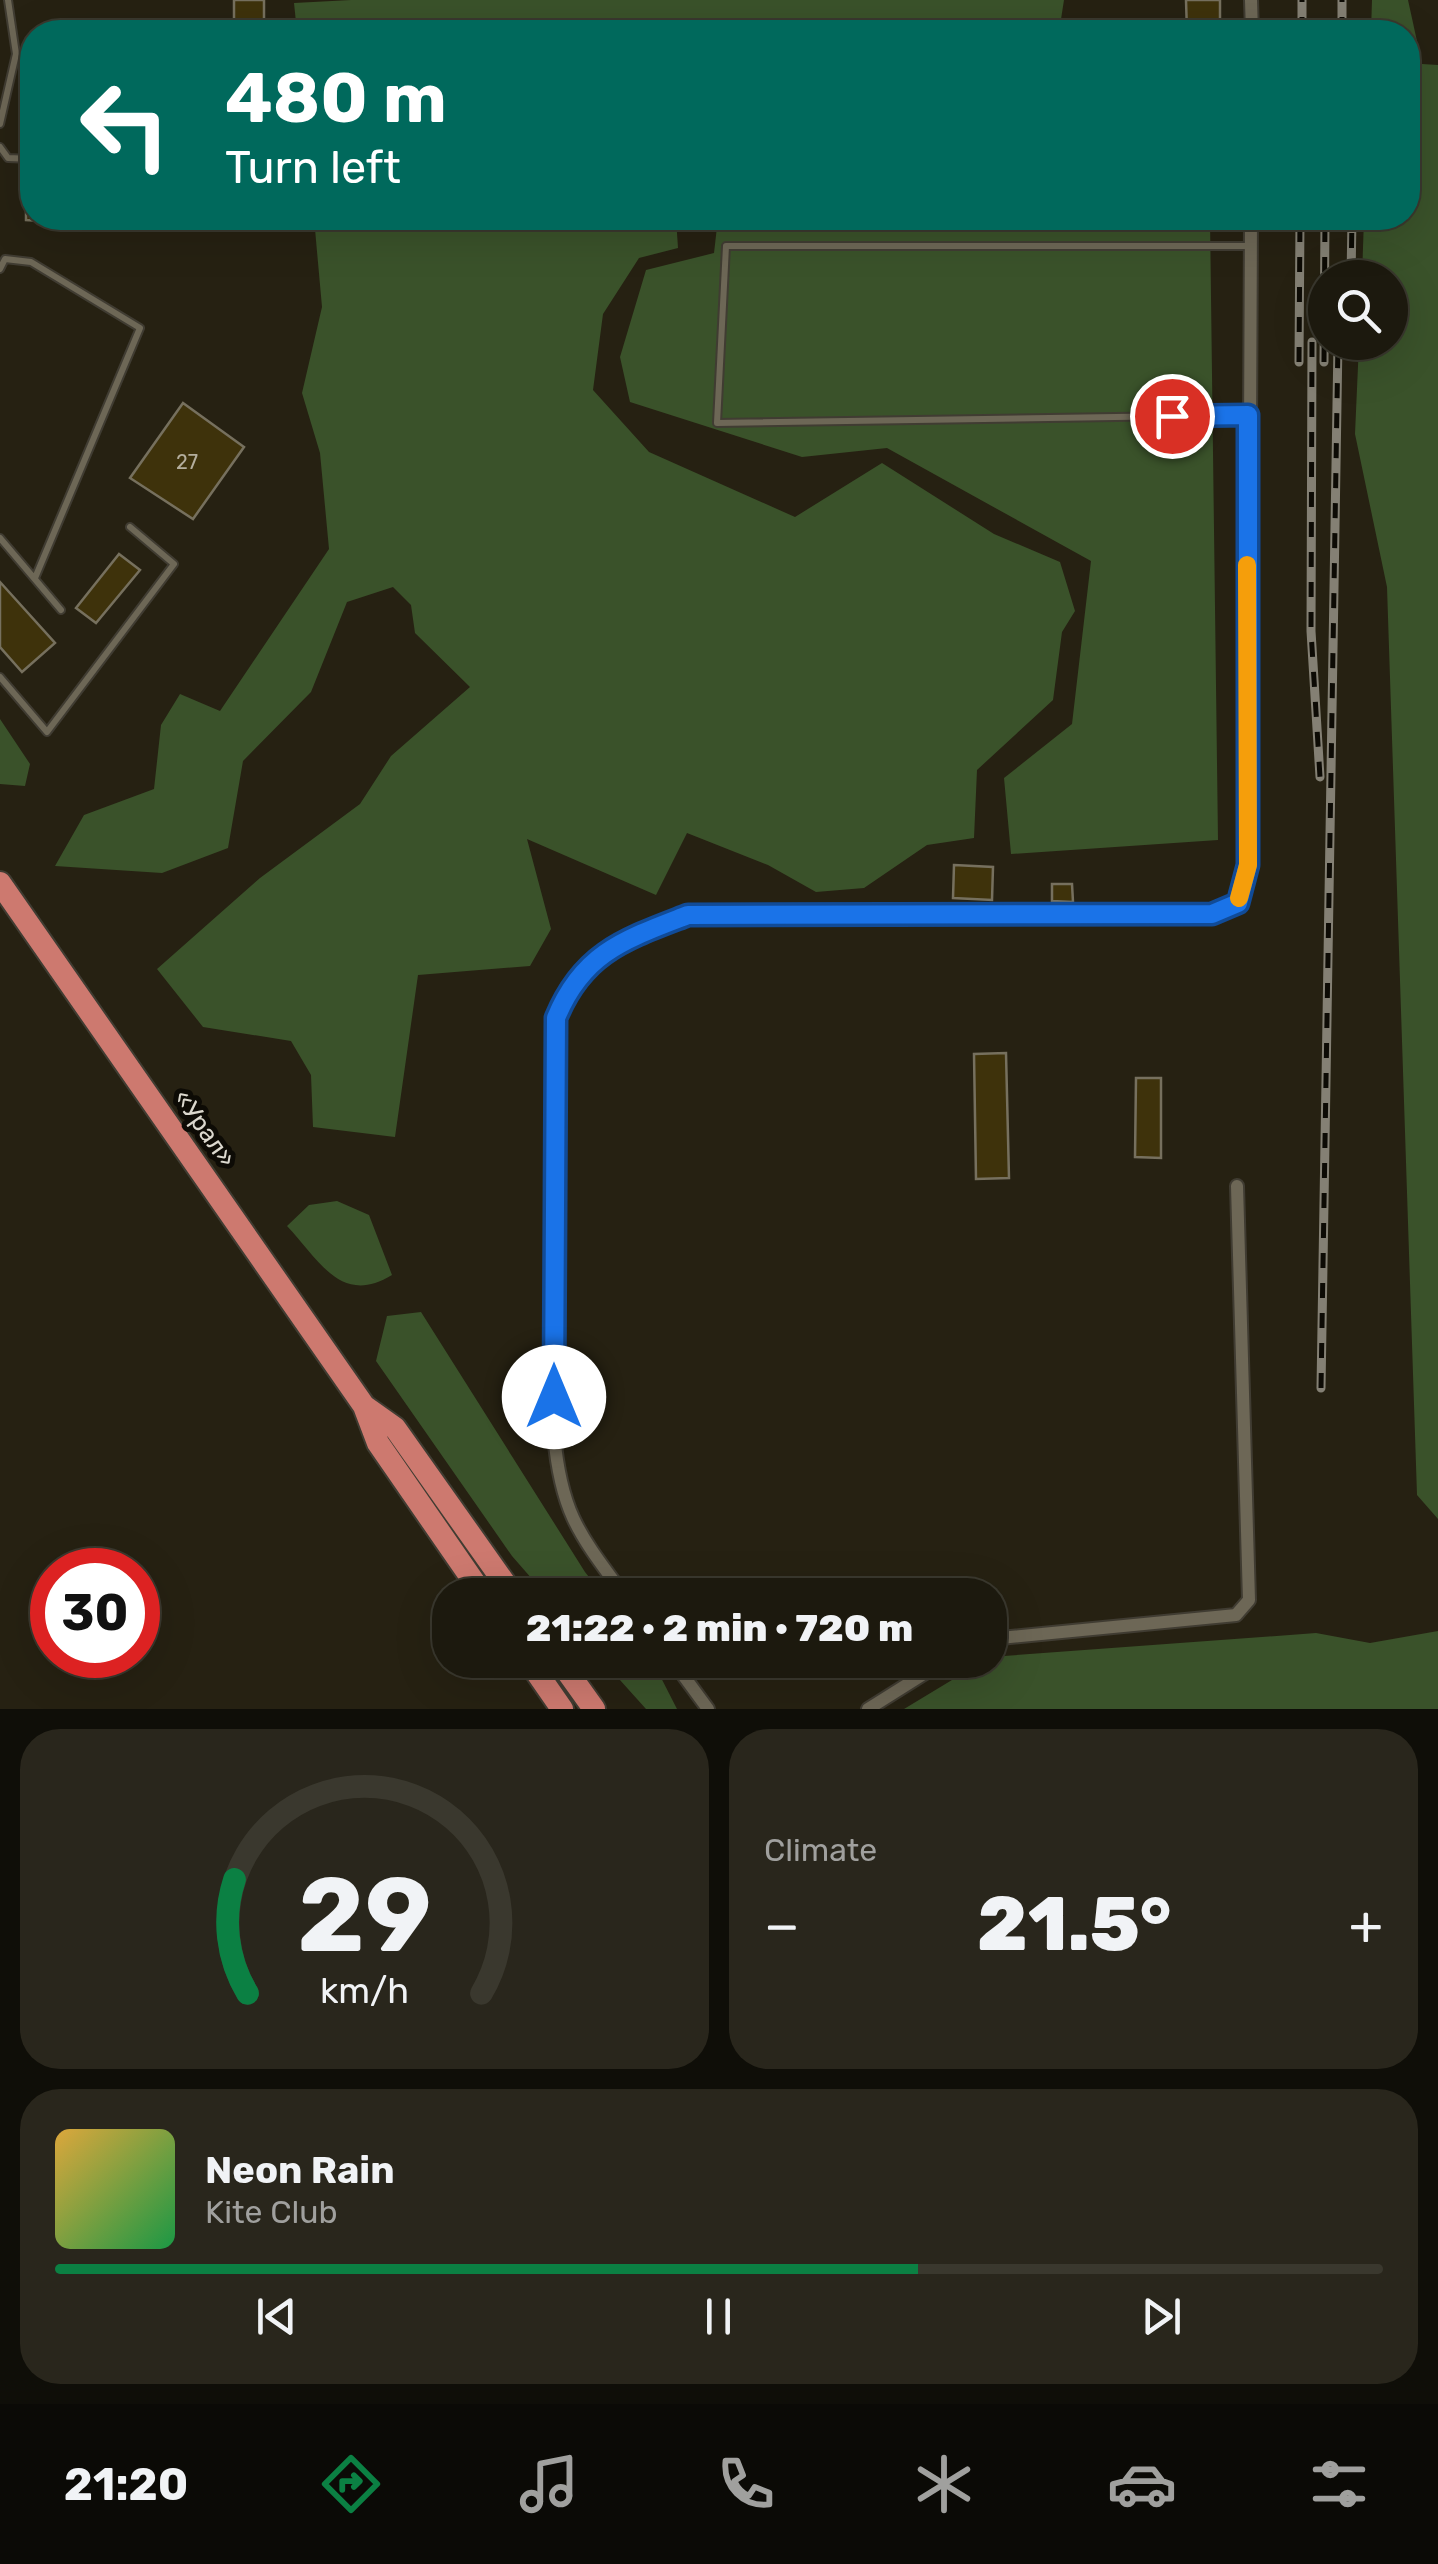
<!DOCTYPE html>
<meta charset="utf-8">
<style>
:root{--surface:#1c190e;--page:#29261c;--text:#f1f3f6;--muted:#a0a09e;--line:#3a382e;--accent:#0b8043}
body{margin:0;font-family:Rubik,sans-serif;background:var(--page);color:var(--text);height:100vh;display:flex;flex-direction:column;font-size:38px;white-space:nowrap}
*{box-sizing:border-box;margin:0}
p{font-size:32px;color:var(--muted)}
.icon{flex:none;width:55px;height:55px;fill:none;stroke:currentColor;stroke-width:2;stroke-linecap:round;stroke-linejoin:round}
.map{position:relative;height:1709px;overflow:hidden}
.side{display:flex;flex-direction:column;gap:20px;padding:20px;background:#0f0e08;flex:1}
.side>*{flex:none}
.hud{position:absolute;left:20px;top:20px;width:1400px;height:210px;border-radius:40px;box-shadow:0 10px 40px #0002,0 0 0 2px var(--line);background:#00695c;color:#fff;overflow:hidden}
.fabs{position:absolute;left:1308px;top:260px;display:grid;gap:20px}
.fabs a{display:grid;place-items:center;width:100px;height:100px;border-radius:50%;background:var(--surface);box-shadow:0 10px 40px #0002,0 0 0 2px var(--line);font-size:50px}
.speed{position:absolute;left:30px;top:1548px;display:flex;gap:20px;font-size:50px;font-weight:700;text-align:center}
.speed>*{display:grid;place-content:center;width:130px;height:130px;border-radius:50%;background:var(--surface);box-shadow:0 10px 40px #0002,0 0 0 2px var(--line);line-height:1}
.speed .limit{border:15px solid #d22;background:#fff;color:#111}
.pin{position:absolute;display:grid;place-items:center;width:85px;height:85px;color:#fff;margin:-42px;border:5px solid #fff;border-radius:50%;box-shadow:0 2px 10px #0007}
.me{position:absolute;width:110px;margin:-55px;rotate:0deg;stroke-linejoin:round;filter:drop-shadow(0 0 8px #0008)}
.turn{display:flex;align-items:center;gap:35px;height:210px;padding:0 40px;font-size:45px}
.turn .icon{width:130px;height:130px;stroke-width:2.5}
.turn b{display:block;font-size:70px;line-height:85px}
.big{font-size:75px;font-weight:800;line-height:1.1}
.side .card{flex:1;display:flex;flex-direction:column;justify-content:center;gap:15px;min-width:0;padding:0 35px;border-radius:40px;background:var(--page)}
.side .dial{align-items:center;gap:0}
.dial svg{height:260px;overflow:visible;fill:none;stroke:var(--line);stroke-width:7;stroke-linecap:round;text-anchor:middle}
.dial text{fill:var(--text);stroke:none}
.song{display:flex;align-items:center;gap:30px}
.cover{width:120px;height:120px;border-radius:15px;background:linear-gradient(135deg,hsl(40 70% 55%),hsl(140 70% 35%))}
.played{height:10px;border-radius:5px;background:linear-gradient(90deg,var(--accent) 65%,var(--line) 65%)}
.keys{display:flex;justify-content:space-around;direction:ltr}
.heat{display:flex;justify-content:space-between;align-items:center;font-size:55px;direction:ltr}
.side .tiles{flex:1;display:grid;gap:20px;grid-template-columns:1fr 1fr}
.card:last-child{grid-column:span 2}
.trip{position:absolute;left:432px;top:1578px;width:575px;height:100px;border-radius:40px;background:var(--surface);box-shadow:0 10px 40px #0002,0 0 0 2px var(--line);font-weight:800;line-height:100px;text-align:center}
.menu{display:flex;height:160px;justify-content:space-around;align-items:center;background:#0b0a06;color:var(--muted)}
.menu .icon{width:70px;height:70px}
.menu .on{color:var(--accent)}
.menu b{font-size:45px;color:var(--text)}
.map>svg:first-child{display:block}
</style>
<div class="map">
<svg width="1438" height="1709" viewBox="0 0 1438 1709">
<rect width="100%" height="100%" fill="#262112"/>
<path fill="#3a522a" d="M351,0H1064L1059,32H297L294,3Z
M1372,0H1408L1422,64L1438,65V1519L1417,1495L1387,587L1355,434L1359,343L1390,342V278L1362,277L1364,218H1408V32H1371Z
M314,218H676L678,248L639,258L603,314L593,390L649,452L795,517L882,463L994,534L1060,562L1075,611L1062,632L1053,700L977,770L974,838L927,845L864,888L816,892L768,865L687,833L656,895L527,839L551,929L530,966L418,975L395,1137L313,1127L311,1075L291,1041L203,1027L157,969L260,878L360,804L391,756L470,687L415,633L411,605L393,587L347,602L311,692L243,761L228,848L162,873L55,866L84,815L154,789L161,725L180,694L220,711L329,549L320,453L302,393L322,307Z
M718,218H1210L1218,840L1011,854L1004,778L1072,724L1091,561L887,448L802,457L630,402L620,357L646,270L714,253Z
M0,719L30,764L25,786L0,784Z
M337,1201L369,1215L392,1275C341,1306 320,1261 287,1226L309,1205Z
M421,1312L585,1572L603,1595H546L512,1556L376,1361L387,1316Z
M1438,1631V1709H904L990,1657L1316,1633L1370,1643Z
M602,1660H652L677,1709H646Z"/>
<path fill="#3e320b" stroke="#76705e" stroke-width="2.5" d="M234,0H264V23H234Z
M1186,0H1220V32H1187Z
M26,180L32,181V218H129V226L26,220Z
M183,403L244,447L193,519L130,478Z
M119,554L140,570L96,623L76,608Z
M0,582L55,643L22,672L0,647Z
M954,865L993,867L992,900L953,898Z
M1052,884H1072L1073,902L1052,901Z
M1006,1053L1009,1178L976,1179L974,1054Z
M1136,1078H1161V1158L1135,1157Z"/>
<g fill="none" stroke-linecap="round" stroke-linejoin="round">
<g stroke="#403c32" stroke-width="10">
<path id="lane" d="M0,124L16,54L8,0
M0,147L8,158L32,159
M0,269L5,259L31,262L140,328L35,578
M1248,415L717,423L726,246H1250
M0,538L61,610
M0,677L47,732L174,564L130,527"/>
</g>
<g stroke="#403c32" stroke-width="16">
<path id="street" d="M1251,0L1252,32
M624,1595C579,1534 561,1513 554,1435L557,1018C583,952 625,939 688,915L1212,914L1238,903L1248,865L1251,218
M990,1639L1236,1615L1249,1600L1237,1186
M672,1660L708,1709
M868,1709L946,1660"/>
</g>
<g stroke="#403c32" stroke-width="26">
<path id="highway" d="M0,883L364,1406L378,1443L483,1595
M364,1406L395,1428L513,1595
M528,1660L562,1709
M559,1660L594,1709"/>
</g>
<use href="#lane" stroke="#6d6756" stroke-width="6"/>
<use href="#street" stroke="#6d6756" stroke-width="12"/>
<use href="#highway" stroke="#cd796f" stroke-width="22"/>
<g stroke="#848074" stroke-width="9">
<path id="rail" d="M1302,32V0
M1342,32V0
M1351,278L1352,218
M1312,342L1311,631L1320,777
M1299,362L1300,218
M1324,362L1325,218
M1321,1388L1338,342"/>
</g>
<use href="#rail" stroke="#0d0b05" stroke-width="5" stroke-dasharray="15" stroke-linecap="butt"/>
</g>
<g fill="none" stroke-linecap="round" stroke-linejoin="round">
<g stroke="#114b97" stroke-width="25">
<path id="route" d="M554,1397L556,1018C583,952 626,939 688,915L1212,914L1238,903L1248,865V415L1172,416"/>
</g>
<use href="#route" stroke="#1a73e8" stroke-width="18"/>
<path stroke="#f59e0b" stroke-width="18" d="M1239,898L1248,865L1247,565"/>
</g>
<g text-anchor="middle" stroke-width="10" stroke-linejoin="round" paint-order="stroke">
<g font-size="20" fill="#b4ae9d">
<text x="187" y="469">27</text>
</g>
<g font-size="25" fill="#dbd8ce" stroke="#0d0b05">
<text transform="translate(205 1128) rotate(55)" y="9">«Урал»</text>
</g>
</g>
</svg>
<div class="fabs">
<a><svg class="icon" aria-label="search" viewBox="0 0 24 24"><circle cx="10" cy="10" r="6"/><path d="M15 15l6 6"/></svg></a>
</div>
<div class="speed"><div class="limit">30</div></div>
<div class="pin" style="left:1172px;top:416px;background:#d93025"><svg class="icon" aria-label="arrive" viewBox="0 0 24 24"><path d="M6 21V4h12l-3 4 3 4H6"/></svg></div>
<svg class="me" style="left:554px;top:1397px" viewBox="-20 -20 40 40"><circle r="19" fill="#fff"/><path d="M0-13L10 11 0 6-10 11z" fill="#1a73e8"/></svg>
<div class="trip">21:22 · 2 min · 720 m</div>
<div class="hud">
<div class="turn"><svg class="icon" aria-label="left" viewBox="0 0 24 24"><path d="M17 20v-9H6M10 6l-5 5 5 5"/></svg><div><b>480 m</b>Turn left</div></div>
</div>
</div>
<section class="side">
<div class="tiles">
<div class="card dial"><svg viewBox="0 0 100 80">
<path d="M14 69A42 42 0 1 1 86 69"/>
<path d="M14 69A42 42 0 0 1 10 34" stroke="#0b8043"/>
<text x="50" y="56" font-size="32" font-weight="700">29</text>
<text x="50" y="72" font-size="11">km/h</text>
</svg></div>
<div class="card"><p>Climate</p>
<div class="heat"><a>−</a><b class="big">21.5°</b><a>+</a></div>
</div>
<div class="card">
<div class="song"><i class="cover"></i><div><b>Neon Rain</b><p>Kite Club</p></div></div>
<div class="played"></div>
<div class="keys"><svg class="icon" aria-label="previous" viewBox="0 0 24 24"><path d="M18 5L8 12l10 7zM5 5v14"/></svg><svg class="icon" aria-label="pause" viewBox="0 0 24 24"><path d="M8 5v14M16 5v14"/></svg><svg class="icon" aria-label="next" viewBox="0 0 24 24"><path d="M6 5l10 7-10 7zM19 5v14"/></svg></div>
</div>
</div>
</section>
<nav class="menu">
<b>21:20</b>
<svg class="icon on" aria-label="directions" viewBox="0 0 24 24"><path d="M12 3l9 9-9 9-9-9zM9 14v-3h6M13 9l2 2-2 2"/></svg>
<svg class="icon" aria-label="music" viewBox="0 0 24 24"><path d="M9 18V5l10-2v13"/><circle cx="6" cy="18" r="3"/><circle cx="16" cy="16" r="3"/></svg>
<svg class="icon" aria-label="phone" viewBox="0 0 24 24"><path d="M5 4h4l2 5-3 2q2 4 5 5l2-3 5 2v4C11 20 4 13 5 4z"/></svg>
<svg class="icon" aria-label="climate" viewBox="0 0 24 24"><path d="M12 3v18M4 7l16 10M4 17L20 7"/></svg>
<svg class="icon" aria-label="car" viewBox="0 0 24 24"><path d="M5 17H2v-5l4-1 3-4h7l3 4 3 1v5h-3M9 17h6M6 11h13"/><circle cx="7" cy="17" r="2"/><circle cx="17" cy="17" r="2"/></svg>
<svg class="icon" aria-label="filters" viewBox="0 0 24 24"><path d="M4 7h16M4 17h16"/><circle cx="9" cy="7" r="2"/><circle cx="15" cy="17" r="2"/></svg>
</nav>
